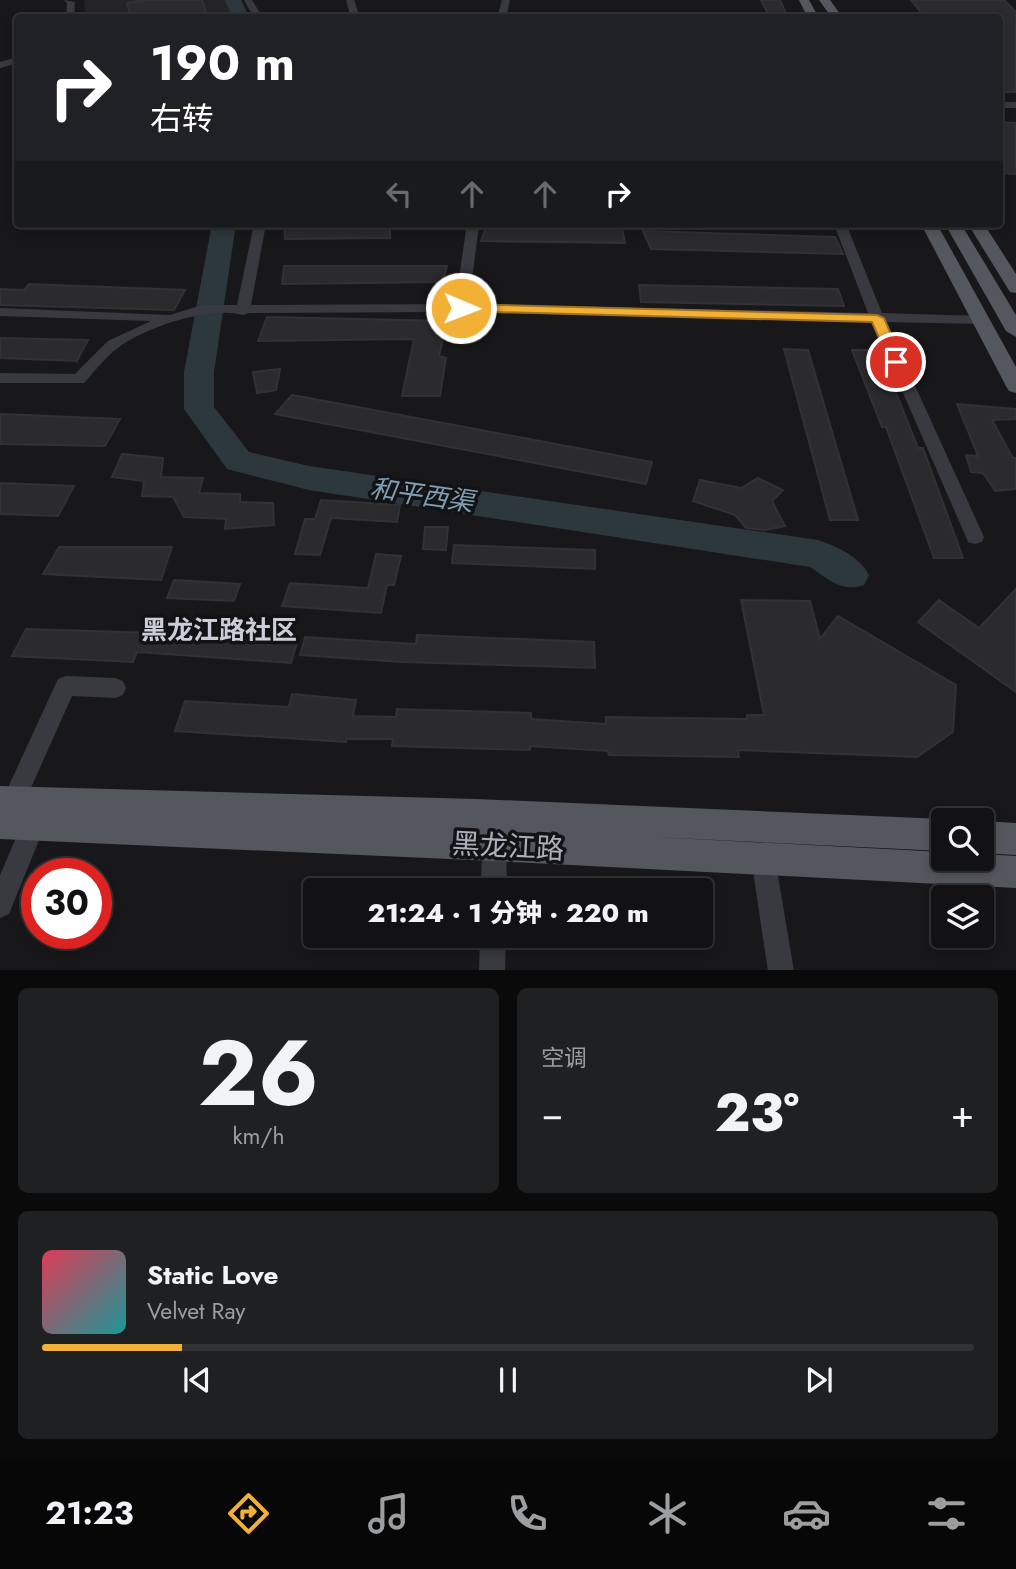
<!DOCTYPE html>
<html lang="zh">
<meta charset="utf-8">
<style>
:root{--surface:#121214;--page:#1f2022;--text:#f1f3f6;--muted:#9c9ea0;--line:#313234;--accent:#f2b037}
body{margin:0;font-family:Jost,"Noto Sans SC",sans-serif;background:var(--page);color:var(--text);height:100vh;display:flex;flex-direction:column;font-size:26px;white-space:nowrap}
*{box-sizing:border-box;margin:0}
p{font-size:23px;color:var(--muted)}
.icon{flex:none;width:38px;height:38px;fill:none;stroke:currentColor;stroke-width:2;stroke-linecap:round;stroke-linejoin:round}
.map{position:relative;height:970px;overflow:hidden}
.side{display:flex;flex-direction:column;gap:18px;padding:18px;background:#0a0a0b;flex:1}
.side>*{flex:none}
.top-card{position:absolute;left:14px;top:14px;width:989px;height:214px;border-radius:7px;box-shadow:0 4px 10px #0003,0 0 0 2px var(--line);background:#202124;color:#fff;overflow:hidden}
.tools{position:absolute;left:931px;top:808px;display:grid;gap:14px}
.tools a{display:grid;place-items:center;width:63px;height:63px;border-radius:7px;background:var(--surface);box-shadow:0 4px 10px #0003,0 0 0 2px var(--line);font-size:35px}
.speed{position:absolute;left:21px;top:858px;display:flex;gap:14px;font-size:35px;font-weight:700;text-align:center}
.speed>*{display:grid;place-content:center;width:91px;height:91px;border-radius:50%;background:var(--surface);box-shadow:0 4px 10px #0003,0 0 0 2px var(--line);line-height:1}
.speed .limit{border:10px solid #d22;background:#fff;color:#111}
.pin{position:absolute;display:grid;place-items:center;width:60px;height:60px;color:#fff;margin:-30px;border:4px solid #fff;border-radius:50%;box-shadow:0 2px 7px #0007}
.me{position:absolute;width:77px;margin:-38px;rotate:91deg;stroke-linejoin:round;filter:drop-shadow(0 0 5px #0008)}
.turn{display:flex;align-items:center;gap:24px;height:147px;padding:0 21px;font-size:32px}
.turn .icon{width:91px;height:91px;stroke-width:2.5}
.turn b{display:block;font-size:49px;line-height:60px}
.lanes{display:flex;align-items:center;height:66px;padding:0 21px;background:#0003;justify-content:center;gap:35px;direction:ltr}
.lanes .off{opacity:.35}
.big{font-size:52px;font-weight:800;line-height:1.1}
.side .card{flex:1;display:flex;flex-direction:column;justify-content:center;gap:10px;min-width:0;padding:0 24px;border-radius:10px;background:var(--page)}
.side .dial{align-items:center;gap:0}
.dial b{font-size:91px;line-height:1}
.song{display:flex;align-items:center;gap:21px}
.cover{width:84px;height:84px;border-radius:10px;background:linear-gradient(135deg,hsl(350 70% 55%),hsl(180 70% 35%))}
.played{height:7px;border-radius:4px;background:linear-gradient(90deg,var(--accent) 15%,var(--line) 15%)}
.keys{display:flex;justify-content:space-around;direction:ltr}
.heat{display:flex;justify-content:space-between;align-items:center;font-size:38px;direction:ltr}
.side .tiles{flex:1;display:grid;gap:18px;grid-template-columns:1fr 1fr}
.card:last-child{grid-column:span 2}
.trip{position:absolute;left:303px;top:878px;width:410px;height:70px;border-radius:7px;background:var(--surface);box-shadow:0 4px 10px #0003,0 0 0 2px var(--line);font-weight:800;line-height:70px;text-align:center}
.tab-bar{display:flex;height:112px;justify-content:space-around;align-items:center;background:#070708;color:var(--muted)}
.tab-bar .icon{width:49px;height:49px}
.tab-bar .on{color:var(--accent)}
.tab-bar b{font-size:32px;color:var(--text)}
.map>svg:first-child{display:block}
</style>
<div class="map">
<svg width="1016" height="971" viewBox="0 0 1016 971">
<rect width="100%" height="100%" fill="#18181a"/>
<path fill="#242427" d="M84,0H228L237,17H86Z"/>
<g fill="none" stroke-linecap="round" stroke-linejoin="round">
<path fill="#2d373e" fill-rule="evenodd" d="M225,0H241L250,18H233Z
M212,224H236L214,372V407L249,452L309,466L818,540C837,546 860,557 869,575L864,585C842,593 828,579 810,567L309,490L227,469L184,409V372Z"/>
</g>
<path fill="#2b2b2e" stroke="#323236" stroke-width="2" d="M146,0H202L208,18H131L127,3Z
M761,0H780L788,18H770Z
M911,0H1004L1016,12V92H999V17L924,16Z
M999,122L1016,123V174L999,173Z
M284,224L390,225V238L285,239Z
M486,227L622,228L625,243L481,241Z
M643,231L835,237L843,254L651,249Z
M284,266H447L443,282L282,284Z
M29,284L185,290L174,310L0,305V289L24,290Z
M639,285L838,289L844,306L641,302Z
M267,317L447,321L439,356L446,358L440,396H402L414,339L258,341Z
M0,338L88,340L77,361L0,358Z
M784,349L808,350L858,520H830Z
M852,350H879L918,448H923L963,558H934L886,427H882Z
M280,369L276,390L257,393L253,372Z
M292,395L363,408L652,462L646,484L275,414Z
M957,404L1016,409V419L992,420L1013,458H1016V489L995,491L983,473L971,472L966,455L978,456Z
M0,414L120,419L105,446L0,444Z
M122,454L163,458L161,477L203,478L199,493L240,494V502L273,503L274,525L225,529L226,519L184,517L173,497L142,496L144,481L112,477Z
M758,478L783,490L772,501L785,526L765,530L746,528L735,515L693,501L700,480L741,488Z
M0,483L74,486L58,516L0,514Z
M321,500L400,505L397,522L331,518L320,555L295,554L305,519H315Z
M425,527H448L446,550L423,549Z
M454,545L595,550V569L452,563Z
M59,547H172L161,580L43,574Z
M376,554L401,556L394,585H387L381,613L282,606L290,583L368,588Z
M174,580L240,584L234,601L167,598Z
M1016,589V692L918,622L939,600L979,628Z
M741,600L810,601L820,639L838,616L956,685L953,732L917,757L738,750L739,757L609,755L608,751L530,746V750L392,746L393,739H347L346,742L175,731L185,701L289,707L292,694L356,700L353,716L396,717L397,709L531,713V719L606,724V717L747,719V715H764Z
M26,629L157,633L297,643L291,663L137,652L133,662L12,656Z
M417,635L594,642L595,668L402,662L300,655L305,637L416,644Z"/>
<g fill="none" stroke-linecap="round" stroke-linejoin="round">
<path fill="#393a3f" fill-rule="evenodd" d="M64,0L75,2L74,18H66L67,3Z
M244,0H252L263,18H254Z
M346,0H354L360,18H351Z
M502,0H510L506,18H497Z
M18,57V63L0,68V62Z
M999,102H1016V108H999Z
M254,224H266L251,305L455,304L467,224H479L469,304L868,313L834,224H846L882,313L981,316L988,320L981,324L886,322L984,537L982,542L975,544L968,542L966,537L872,322L461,312L249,313L243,315C209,306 147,327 119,347C106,356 95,371 84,383H0V373L75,374L108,341L151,321L0,316V308L170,315L202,305H237Z
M66,676L115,678L123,681L126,688L123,695L115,698L72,696L21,810L13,814L5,810L1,802L5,794L58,679Z
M36,806L44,810L48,818L9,914L0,918V875L28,810Z
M494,833L503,836L506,845L507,891H481L482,845L485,836Z
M763,846L772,849L775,858L794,971H768L751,858L754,849Z
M480,936H506L505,971H479Z"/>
<path fill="#55575e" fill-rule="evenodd" d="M799,0H809L819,18H808Z
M819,0H830L843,18H832Z
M921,224H937L1016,367V393L1009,391L1006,386Z
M945,224H961L1016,315V337L1006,331Z
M968,224H984L1016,274V293L1010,292Z
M0,786L477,799L943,819L946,821H943V851L654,837L943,852V859H982V854L1016,856V888L494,861L0,839Z
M982,821L1016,823V855L982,853Z"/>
</g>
<path fill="#f2b037" stroke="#9d7224" stroke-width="2" d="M461,304L877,315L884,318L903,362L896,366L891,365L872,322L457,311L455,308Z"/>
<g text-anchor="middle" stroke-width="7" stroke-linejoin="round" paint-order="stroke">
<g font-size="26" font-style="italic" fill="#819eb4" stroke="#131315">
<text transform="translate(422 495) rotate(8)" y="9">和平西渠</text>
</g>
<g font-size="26" font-weight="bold" fill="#cbced6" stroke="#131315">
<text x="219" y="639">黑龙江路社区</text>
</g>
<g font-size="28" fill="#aaafba" stroke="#131315">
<text transform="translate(508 846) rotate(3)" y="10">黑龙江路</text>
</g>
</g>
</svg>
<div class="tools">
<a><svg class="icon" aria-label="search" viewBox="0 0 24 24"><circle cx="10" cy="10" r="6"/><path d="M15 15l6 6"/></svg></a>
<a><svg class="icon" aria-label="layers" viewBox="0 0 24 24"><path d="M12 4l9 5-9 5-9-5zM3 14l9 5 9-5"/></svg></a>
</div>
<div class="speed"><div class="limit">30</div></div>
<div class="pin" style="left:896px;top:362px;background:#d93025"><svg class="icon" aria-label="arrive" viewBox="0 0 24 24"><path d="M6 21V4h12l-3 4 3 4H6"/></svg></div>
<svg class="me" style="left:461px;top:308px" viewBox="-20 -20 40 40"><circle r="17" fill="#f2b037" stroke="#fff" stroke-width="3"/><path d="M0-11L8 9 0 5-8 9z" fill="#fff"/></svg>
<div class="trip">21:24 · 1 分钟 · 220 m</div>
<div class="top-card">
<div class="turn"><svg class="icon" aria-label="right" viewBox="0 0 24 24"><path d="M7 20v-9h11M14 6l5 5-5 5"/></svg><div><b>190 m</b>右转</div></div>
<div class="lanes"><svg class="icon off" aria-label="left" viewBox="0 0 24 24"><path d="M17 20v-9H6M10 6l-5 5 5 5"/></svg><svg class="icon off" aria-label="ahead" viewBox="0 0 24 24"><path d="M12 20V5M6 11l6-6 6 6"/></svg><svg class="icon off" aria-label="ahead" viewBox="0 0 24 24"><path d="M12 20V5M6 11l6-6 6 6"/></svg><svg class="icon" aria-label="right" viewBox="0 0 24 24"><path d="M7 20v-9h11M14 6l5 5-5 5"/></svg></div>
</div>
</div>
<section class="side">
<div class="tiles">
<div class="card dial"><b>26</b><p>km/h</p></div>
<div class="card"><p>空调</p>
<div class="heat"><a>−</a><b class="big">23°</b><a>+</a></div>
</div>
<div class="card">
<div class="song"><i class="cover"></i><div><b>Static Love</b><p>Velvet Ray</p></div></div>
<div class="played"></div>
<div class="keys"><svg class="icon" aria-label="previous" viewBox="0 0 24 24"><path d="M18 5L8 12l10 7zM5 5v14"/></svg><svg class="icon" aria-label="pause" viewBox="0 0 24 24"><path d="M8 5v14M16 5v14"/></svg><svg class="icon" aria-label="next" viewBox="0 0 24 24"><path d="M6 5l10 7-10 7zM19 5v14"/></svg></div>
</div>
</div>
</section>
<nav class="tab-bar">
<b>21:23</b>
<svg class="icon on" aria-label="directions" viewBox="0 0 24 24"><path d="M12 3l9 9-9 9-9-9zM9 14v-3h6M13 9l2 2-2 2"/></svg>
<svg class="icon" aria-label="music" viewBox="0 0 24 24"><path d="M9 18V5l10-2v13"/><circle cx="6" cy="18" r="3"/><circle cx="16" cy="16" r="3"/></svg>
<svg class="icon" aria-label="phone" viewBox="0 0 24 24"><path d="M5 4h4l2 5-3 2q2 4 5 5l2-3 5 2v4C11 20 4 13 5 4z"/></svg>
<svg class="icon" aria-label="climate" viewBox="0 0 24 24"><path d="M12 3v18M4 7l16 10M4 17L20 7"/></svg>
<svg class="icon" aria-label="car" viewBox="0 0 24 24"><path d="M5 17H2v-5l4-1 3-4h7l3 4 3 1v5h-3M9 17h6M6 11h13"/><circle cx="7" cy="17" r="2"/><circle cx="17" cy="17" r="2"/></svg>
<svg class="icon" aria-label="filters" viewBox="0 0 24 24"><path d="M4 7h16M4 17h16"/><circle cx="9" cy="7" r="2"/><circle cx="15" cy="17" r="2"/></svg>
</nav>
